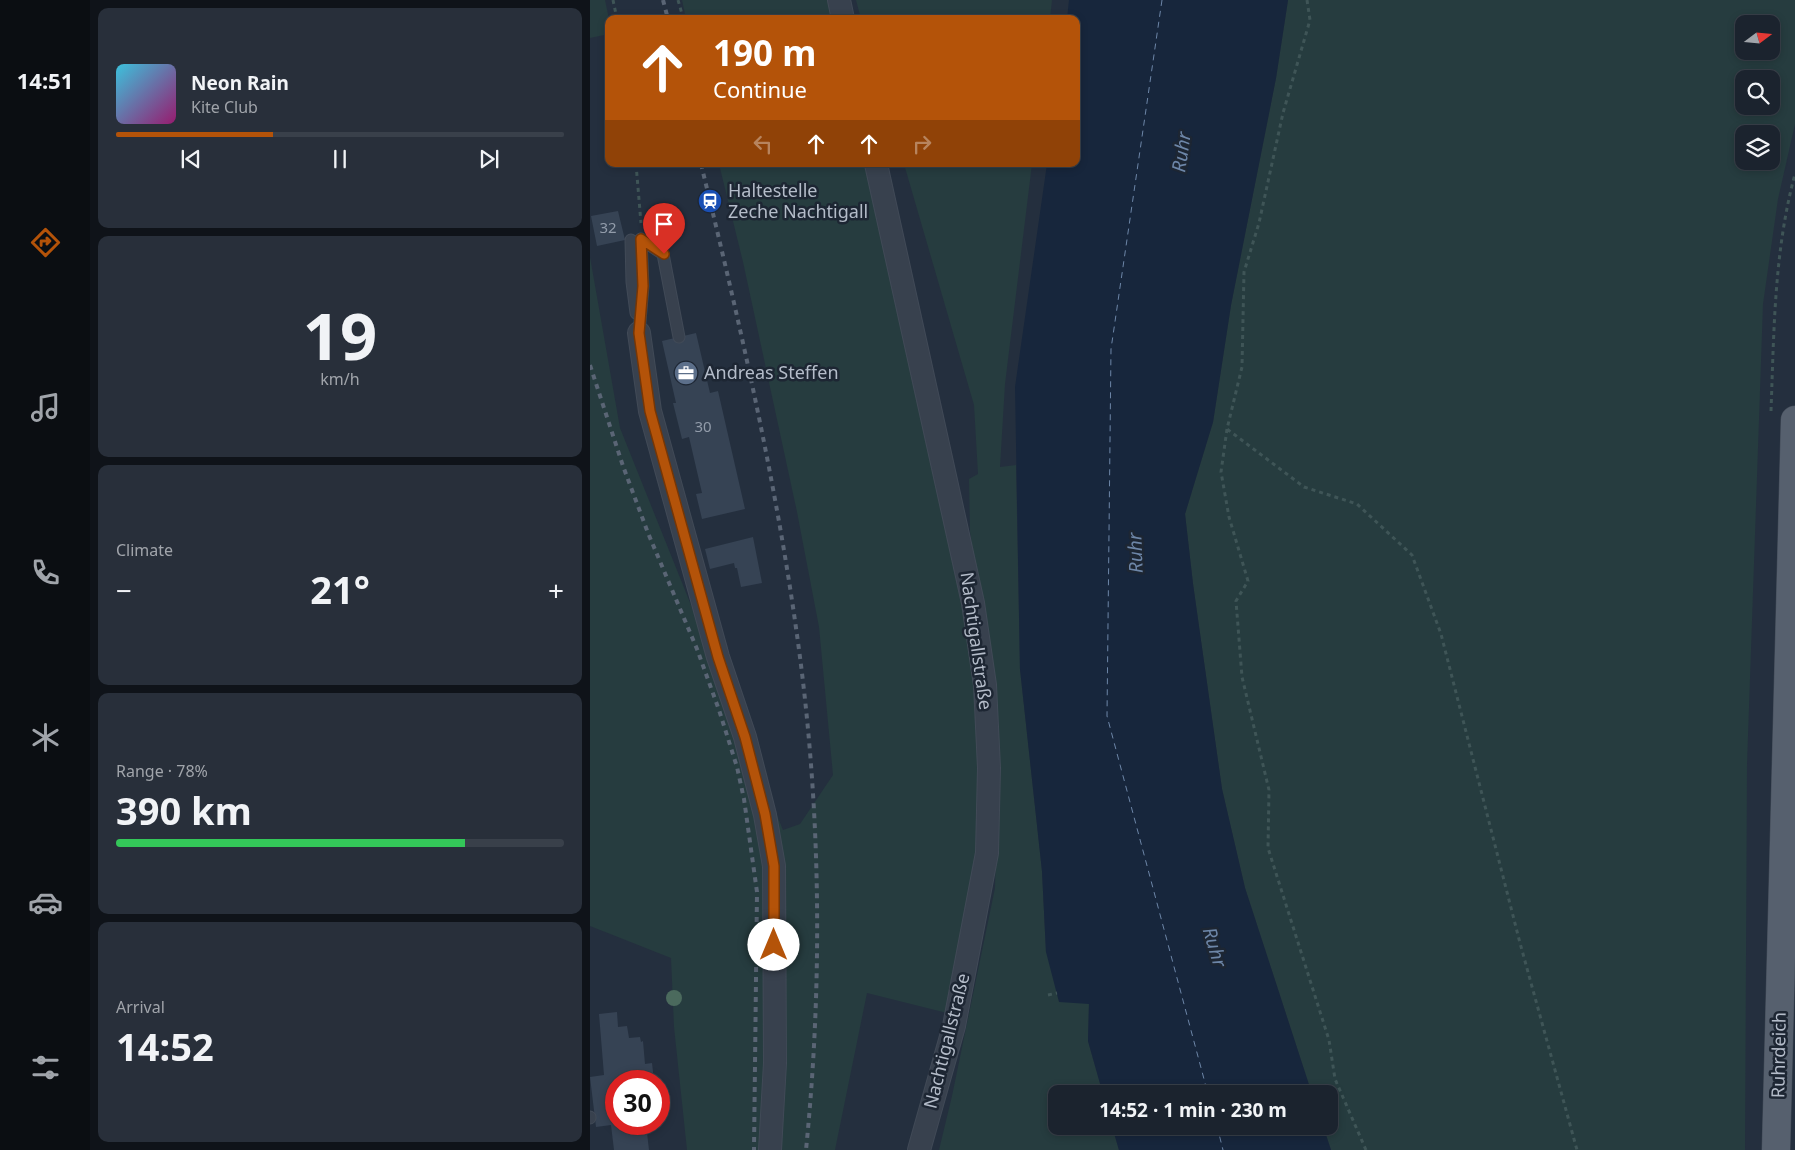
<!DOCTYPE html>
<meta charset="utf-8">
<style>
:root{--surface:#1b232e;--page:#282f3a;--text:#f1f3f6;--muted:#a0a4aa;--line:#39404a;--accent:#b45309}
body{margin:0;font-family:"Noto Sans",sans-serif;background:var(--page);color:var(--text);height:100vh;display:flex;flex-direction:column;font-size:19px;white-space:nowrap}
*{box-sizing:border-box;margin:0}
p{font-size:16px;color:var(--muted)}
.icon{flex:none;width:28px;height:28px;fill:none;stroke:currentColor;stroke-width:2;stroke-linecap:round;stroke-linejoin:round}
.map{position:relative;flex:1;overflow:hidden}
.panel{display:flex;flex-direction:column;gap:8px;padding:8px;background:#0f1319;width:500px}
.panel>*{flex:none}
.top-card{position:absolute;left:15px;top:15px;width:475px;height:152px;border-radius:10px;box-shadow:0 2px 8px #0003,0 0 0 1px var(--line);background:#b45309;color:#fff;overflow:hidden}
.needle{width:32px;rotate:74deg}
.buttons{position:absolute;left:1145px;top:15px;display:grid;gap:10px}
.buttons a{display:grid;place-items:center;width:45px;height:45px;border-radius:10px;background:var(--surface);box-shadow:0 2px 8px #0003,0 0 0 1px var(--line);font-size:25px}
.speed{position:absolute;left:15px;top:1070px;display:flex;gap:10px;font-size:25px;font-weight:700;text-align:center}
.speed>*{display:grid;place-content:center;width:65px;height:65px;border-radius:50%;background:var(--surface);box-shadow:0 2px 8px #0003,0 0 0 1px var(--line);line-height:1}
.speed .limit{border:8px solid #d22;background:#fff;color:#111}
.pin{position:absolute;display:grid;place-items:center;width:42px;height:42px;color:#fff;margin:-51px -21px;border-radius:50% 50% 50% 0;rotate:-45deg;box-shadow:0 0 5px #0007}
.pin .icon{rotate:45deg}
.me{position:absolute;width:55px;margin:-28px;rotate:0deg;stroke-linejoin:round;filter:drop-shadow(0 0 4px #0008)}
.turn{display:flex;align-items:center;gap:18px;height:105px;padding:0 25px;font-size:22px}
.turn .icon{width:65px;height:65px;stroke-width:2.5}
.turn b{display:block;font-size:35px;line-height:42px}
.lanes{display:flex;align-items:center;height:48px;padding:0 25px;background:#0003;justify-content:center;gap:25px;direction:ltr}
.lanes .off{opacity:.35}
.big{font-size:38px;font-weight:700;line-height:1.1}
.panel .card{flex:1;display:flex;flex-direction:column;justify-content:center;gap:8px;min-width:0;padding:0 18px;border-radius:10px;background:var(--page)}
.panel .dial{align-items:center;gap:0}
.dial b{font-size:65px;line-height:1}
.song{display:flex;align-items:center;gap:15px}
.cover{width:60px;height:60px;border-radius:8px;background:linear-gradient(135deg,hsl(190 70% 55%),hsl(320 70% 35%))}
.played{height:5px;border-radius:2px;background:linear-gradient(90deg,var(--accent) 35%,var(--line) 35%)}
.keys{display:flex;justify-content:space-around;direction:ltr}
.heat{display:flex;justify-content:space-between;align-items:center;font-size:28px;direction:ltr}
.charge{height:8px;border-radius:4px;background:linear-gradient(90deg,#34c759 78%,var(--line) 0)}
.trip{position:absolute;left:458px;top:1085px;width:290px;height:50px;border-radius:10px;background:var(--surface);box-shadow:0 2px 8px #0003,0 0 0 1px var(--line);font-weight:700;line-height:50px;text-align:center}
main{display:flex;flex:1;min-height:0}
.tabs{display:flex;flex-direction:column;width:90px;justify-content:space-around;align-items:center;background:#0b0e12;color:var(--muted)}
.tabs .icon{width:35px;height:35px}
.tabs .selected{color:var(--accent)}
.tabs b{font-size:22px;color:var(--text)}
.map>svg:first-child{display:block}
</style>
<main>
<nav class="tabs">
<b>14:51</b>
<svg class="icon selected" aria-label="directions" viewBox="0 0 24 24"><path d="M12 3l9 9-9 9-9-9zM9 14v-3h6M13 9l2 2-2 2"/></svg>
<svg class="icon" aria-label="music" viewBox="0 0 24 24"><path d="M9 18V5l10-2v13"/><circle cx="6" cy="18" r="3"/><circle cx="16" cy="16" r="3"/></svg>
<svg class="icon" aria-label="phone" viewBox="0 0 24 24"><path d="M5 4h4l2 5-3 2q2 4 5 5l2-3 5 2v4C11 20 4 13 5 4z"/></svg>
<svg class="icon" aria-label="climate" viewBox="0 0 24 24"><path d="M12 3v18M4 7l16 10M4 17L20 7"/></svg>
<svg class="icon" aria-label="car" viewBox="0 0 24 24"><path d="M5 17H2v-5l4-1 3-4h7l3 4 3 1v5h-3M9 17h6M6 11h13"/><circle cx="7" cy="17" r="2"/><circle cx="17" cy="17" r="2"/></svg>
<svg class="icon" aria-label="filters" viewBox="0 0 24 24"><path d="M4 7h16M4 17h16"/><circle cx="9" cy="7" r="2"/><circle cx="15" cy="17" r="2"/></svg>
</nav>
<section class="panel">
<div class="card">
<div class="song"><i class="cover"></i><div><b>Neon Rain</b><p>Kite Club</p></div></div>
<div class="played"></div>
<div class="keys"><svg class="icon" aria-label="previous" viewBox="0 0 24 24"><path d="M18 5L8 12l10 7zM5 5v14"/></svg><svg class="icon" aria-label="pause" viewBox="0 0 24 24"><path d="M8 5v14M16 5v14"/></svg><svg class="icon" aria-label="next" viewBox="0 0 24 24"><path d="M6 5l10 7-10 7zM19 5v14"/></svg></div>
</div>
<div class="card dial"><b>19</b><p>km/h</p></div>
<div class="card"><p>Climate</p>
<div class="heat"><a>−</a><b class="big">21°</b><a>+</a></div>
</div>
<div class="card"><p>Range · 78%</p><b class="big">390 km</b><div class="charge"></div></div>
<div class="card"><p>Arrival</p><b class="big">14:52</b></div>
</section>
<div class="map">
<svg width="1205" height="1150" viewBox="0 0 1205 1150">
<rect width="100%" height="100%" fill="#242f3e"/>
<path fill="#263c3f" fill-rule="evenodd" d="M0,0H15L19,19V34L0,38Z
M92,0H241L245,19H96Z
M266,0H462L460,19H271Z
M698,0H1205V124L1188,199L1173,304L1157,765L1155,1150H741L733,1126H739V1094H722L655,888L632,789L603,584L595,514L623,422L641,305L686,78ZM1154,24H1181V51H1154ZM1154,79H1181V106H1154ZM1154,134H1181V161H1154Z
M129,164H278L374,595L389,715V852L357,1013L277,993L245,1150H97L84,1027L81,958L0,926V257L30,428L119,650L193,830L210,824L243,775L229,627L207,512L153,262Z
M314,164H442L415,384L410,467L426,465L430,669L452,871L456,952L499,1004L498,1041L513,1094H466V1126H522L529,1150H349L362,1096L405,888L409,725L380,532L379,479L388,474L384,405Z"/>
<path fill="#17263c" d="M479,0H698L686,78L641,305L623,422L595,514L603,584L632,789L655,888L722,1094H513L498,1041L499,1004L469,1002L456,952L452,871L430,669L425,387L457,164H486V19H477Z
M522,1126H733L741,1150H529Z"/>
<g fill="none" stroke-linecap="round" stroke-linejoin="round">
<path stroke="#6d86a8" stroke-width="1" stroke-dasharray="6 5" stroke-linecap="butt" d="M572,0L521,349L517,716L618,1094
M627,1126L633,1150"/>
</g>
<path fill="#364354" d="M28,211L35,240L7,246L1,216Z
M106,333L120,393L128,391L155,509L112,519L106,494L112,493L99,437L92,439L83,403H86L72,341Z
M163,537L172,583L151,587L147,568H145L144,563L120,569L115,549Z
M27,1012L28,1027L37,1026L39,1038L50,1037L51,1042L53,1041L55,1064L62,1063L64,1081H26V1124H56L59,1150H24L21,1125L6,1127L0,1077L14,1075L9,1014Z"/>
<g fill="none" stroke-linecap="round" stroke-linejoin="round">
<g stroke="#414a57" stroke-width="13">
<path id="lane" d="M51,239L73,254L89,337
M41,240L42,282L46,313
M49,333L53,286L51,239
M0,1117V1118"/>
</g>
<g stroke="#414a57" stroke-width="24">
<path id="street" d="M249,0L253,19
M286,164L383,603L395,685L399,768L397,853L364,1026L329,1150
M49,333L60,411L128,657L155,737L175,815L184,866L185,1063L180,1150"/>
</g>
<g stroke="#414a57" stroke-width="29">
<path id="primary" d="M1186,1150L1205,420"/>
</g>
<path stroke="#3f5557" stroke-width="3" stroke-dasharray="4 4" stroke-linecap="butt" d="M23,0L27,19
M88,0L92,14
M717,0L720,20L693,113L669,223L654,272L652,367L637,429L714,487L767,504L822,555L851,634L930,943L987,1150
M46,164L51,223
M1181,411C1184,332 1184,251 1205,174
M637,429L631,472L639,517L658,581L646,601L652,677L679,790L678,848L739,1040L745,1079L776,1150
M458,995L467,993"/>
<use href="#lane" stroke="#38414e" stroke-width="11"/>
<use href="#street" stroke="#38414e" stroke-width="22"/>
<use href="#primary" stroke="#56606e" stroke-width="28"/>
<path stroke="#5a6575" stroke-width="4" stroke-dasharray="5 5" stroke-linecap="butt" d="M73,0L78,19
M111,164C149,320 185,476 207,635C231,806 233,979 216,1150
M0,365L33,466L58,533L107,649L129,710L147,767L154,799L167,892L164,1150"/>
</g>
<circle fill="#4b6a5d" cx="84" cy="998" r="8"/>
<g fill="none" stroke-linecap="round" stroke-linejoin="round">
<g stroke="#753606" stroke-width="12">
<path id="route" d="M74,254L51,239L53,286L49,333L60,411L128,657L155,737L175,814L184,866V945"/>
</g>
<use href="#route" stroke="#b45309" stroke-width="9"/>
</g>
<defs>
<g id="station-disc" transform="scale(1.25)"><circle r="9.5" fill="#1a4fb4" stroke="#1d2633"/><path d="M-3-6H3Q5-6 5-4V2Q5 4 3 4L4.5 6H3L1.5 4h-3L-3 6H-4.5L-3 4Q-5 4-5 2V-4Q-5-6-3-6ZM-3.5-4v3h7v-3ZM-3.5 1v1.5H-2V1ZM2 1v1.5H3.5V1Z" fill="#fff"/></g>
<g id="office-disc" transform="scale(1.25)"><circle r="9.5" fill="#5c6f8a" stroke="#1d2633"/><path d="M-6-3h4V-5.5h4V-3h4V5H-6ZM-1-4.5V-3h2v-1.5ZM-6 0V1H6V0Z" fill="#fff"/></g>
</defs>
<g fill-rule="evenodd">
<use href="#station-disc" x="120" y="201"/>
<use href="#office-disc" x="96" y="373"/>
</g>
<g text-anchor="middle" stroke-width="5" stroke-linejoin="round" paint-order="stroke">
<g font-size="15" fill="#929caa">
<text x="18" y="233">32</text>
<text x="113" y="432">30</text>
</g>
<g font-size="18" fill="#b4bcc9" stroke="#1d2633" text-anchor="start">
<text x="138" y="197">Haltestelle<tspan x="138" dy="21">Zeche Nachtigall</tspan></text>
<text x="114" y="379">Andreas Steffen</text>
</g>
<g font-size="18" fill="#b4bcc9" stroke="#1d2633">
<text transform="translate(386 641) rotate(82)" y="6">Nachtigallstraße</text>
<text transform="translate(357 1041) rotate(-76)" y="6">Nachtigallstraße</text>
<text transform="translate(1189 1055) rotate(-89)" y="6">Ruhrdeich</text>
</g>
<g font-size="19" font-style="italic" fill="#6d86a8" stroke="#1d2633">
<text transform="translate(591 152) rotate(-82)" y="7">Ruhr</text>
<text transform="translate(545 553) rotate(-92)" y="7">Ruhr</text>
<text transform="translate(625 947) rotate(73)" y="7">Ruhr</text>
</g>
</g>
</svg>
<div class="buttons">
<a><svg class="needle" viewBox="-14 -14 28 28"><path d="M0-13l5 13h-10z" fill="#e53935"/><path d="M0 13l5-13h-10z" fill="#a0a4aa"/></svg></a>
<a><svg class="icon" aria-label="search" viewBox="0 0 24 24"><circle cx="10" cy="10" r="6"/><path d="M15 15l6 6"/></svg></a>
<a><svg class="icon" aria-label="layers" viewBox="0 0 24 24"><path d="M12 4l9 5-9 5-9-5zM3 14l9 5 9-5"/></svg></a>
</div>
<div class="speed"><div class="limit">30</div></div>
<div class="pin" style="left:74px;top:254px;background:#d93025"><svg class="icon" aria-label="arrive" viewBox="0 0 24 24"><path d="M6 21V4h12l-3 4 3 4H6"/></svg></div>
<svg class="me" style="left:184px;top:945px" viewBox="-20 -20 40 40"><circle r="19" fill="#fff"/><path d="M0-13L10 11 0 6-10 11z" fill="#b45309"/></svg>
<div class="trip">14:52 · 1 min · 230 m</div>
<div class="top-card">
<div class="turn"><svg class="icon" aria-label="ahead" viewBox="0 0 24 24"><path d="M12 20V5M6 11l6-6 6 6"/></svg><div><b>190 m</b>Continue</div></div>
<div class="lanes"><svg class="icon off" aria-label="left" viewBox="0 0 24 24"><path d="M17 20v-9H6M10 6l-5 5 5 5"/></svg><svg class="icon" aria-label="ahead" viewBox="0 0 24 24"><path d="M12 20V5M6 11l6-6 6 6"/></svg><svg class="icon" aria-label="ahead" viewBox="0 0 24 24"><path d="M12 20V5M6 11l6-6 6 6"/></svg><svg class="icon off" aria-label="right" viewBox="0 0 24 24"><path d="M7 20v-9h11M14 6l5 5-5 5"/></svg></div>
</div>
</div>
</main>
